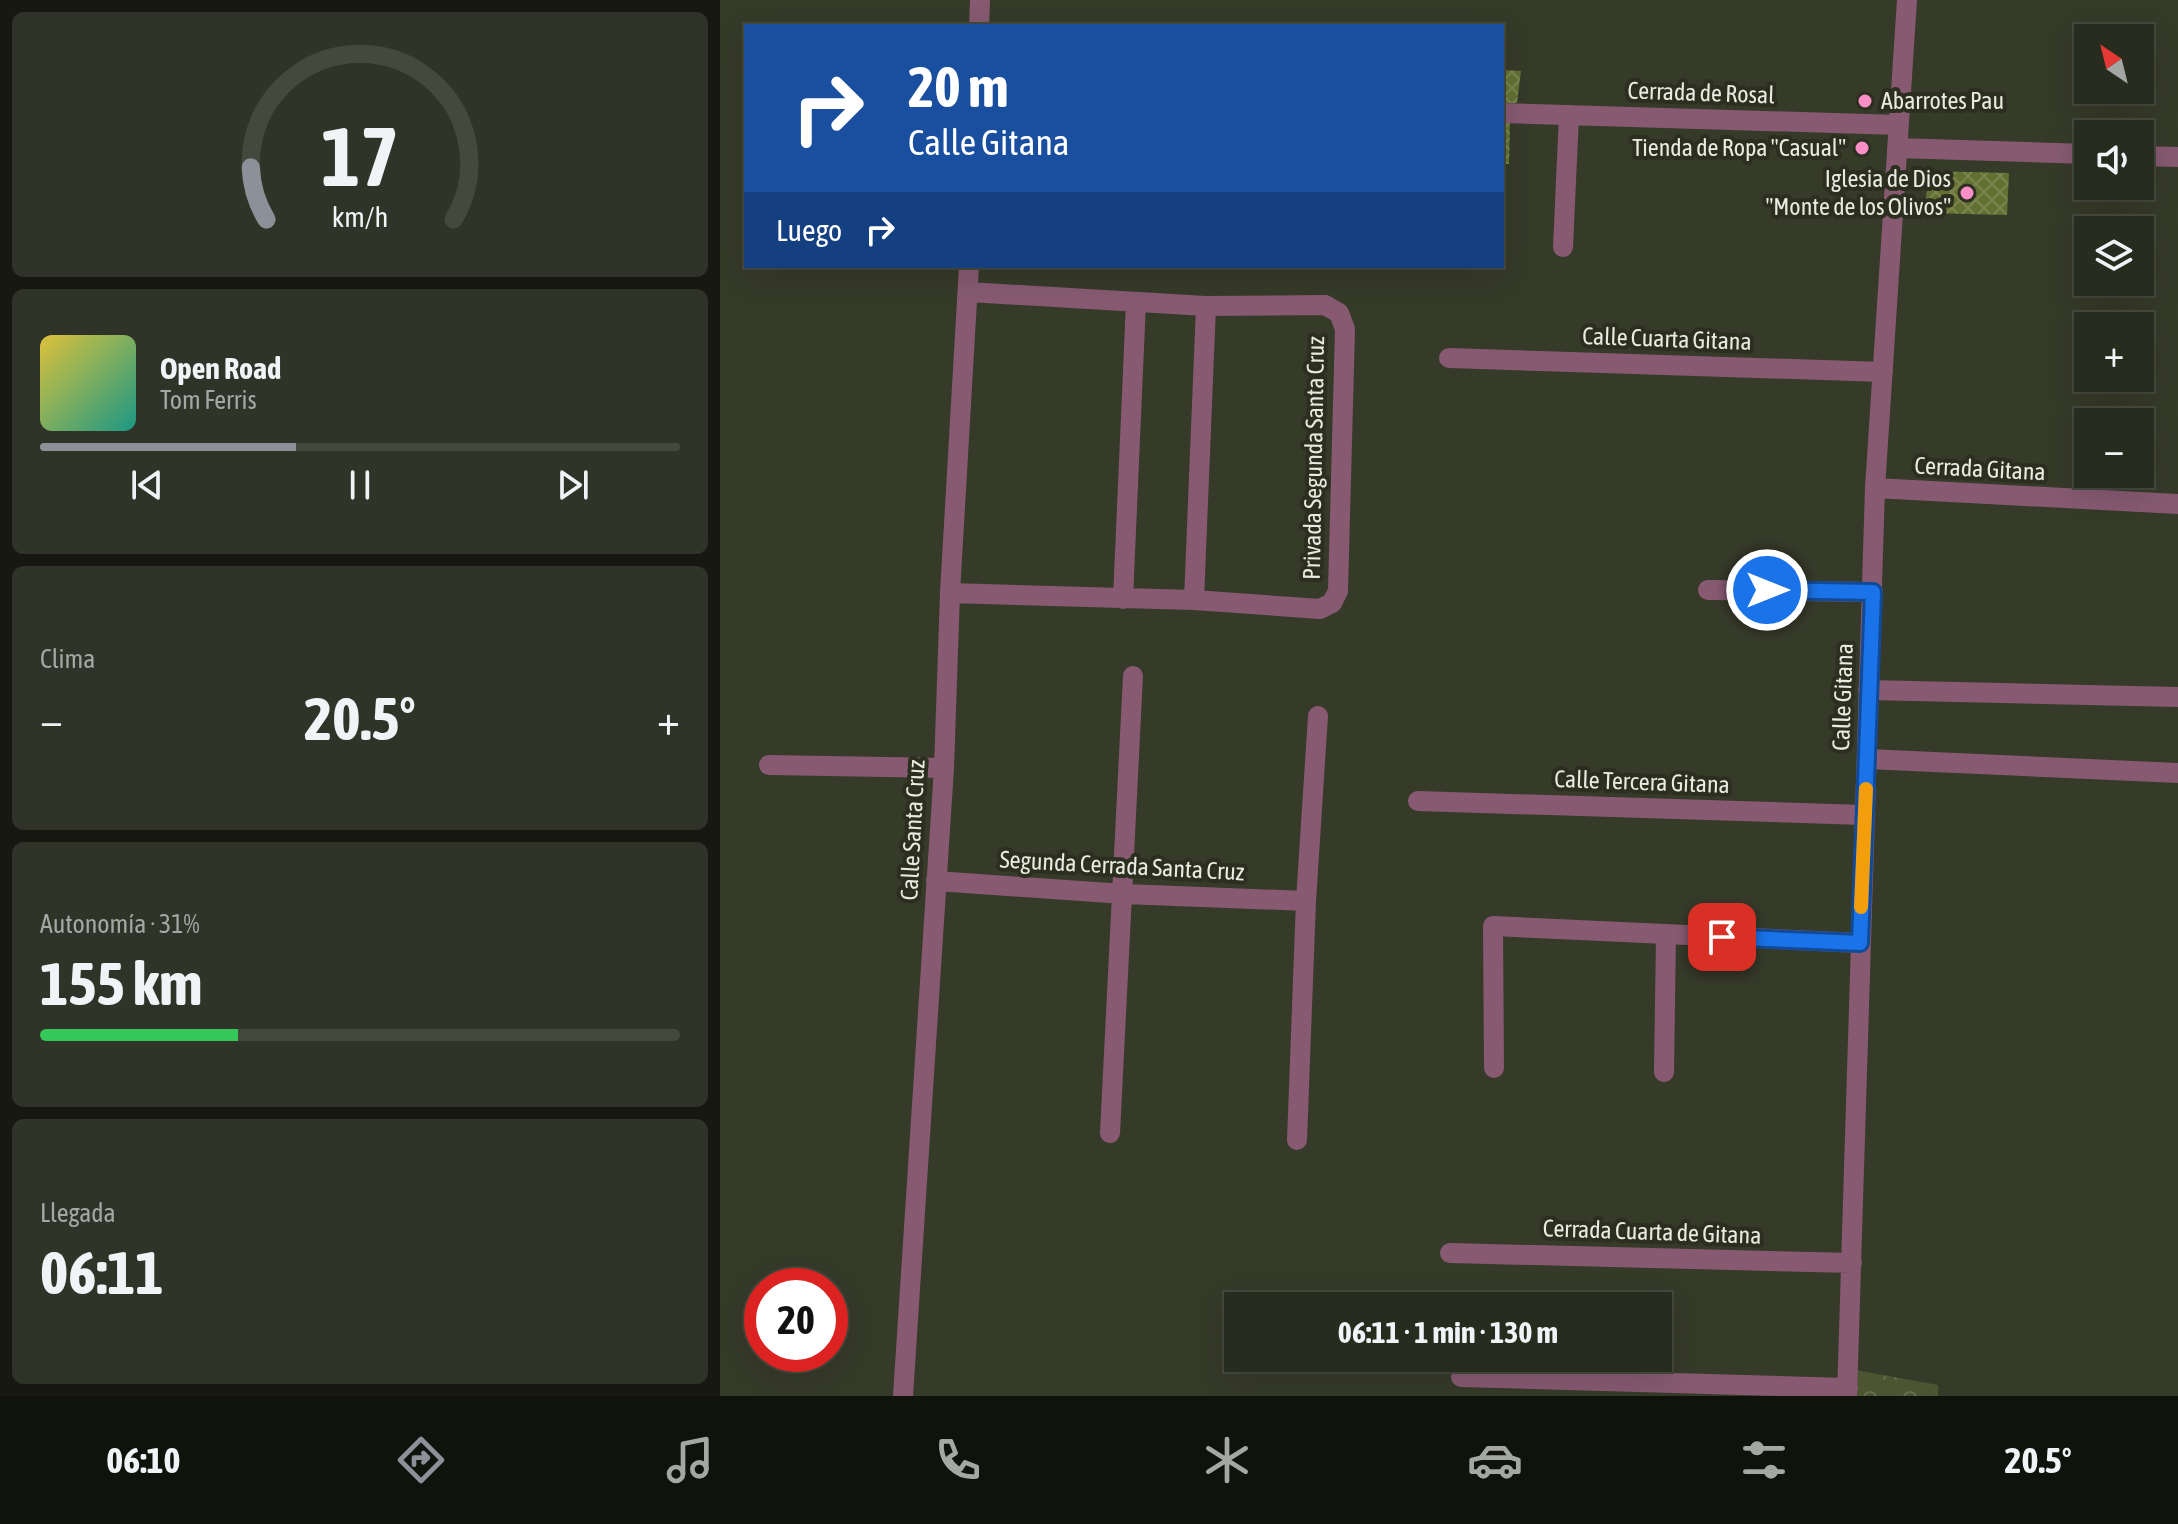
<!DOCTYPE html>
<html lang="es">
<meta charset="utf-8">
<style>
:root{--surface:#282c1f;--page:#303428;--text:#f1f3f6;--muted:#a5a7a4;--line:#44483d;--accent:#8c9099}
body{margin:0;font-family:"Asap Condensed",sans-serif;background:var(--page);color:var(--text);height:100vh;display:flex;flex-direction:column;font-size:30px;white-space:nowrap}
*{box-sizing:border-box;margin:0}
p{font-size:26px;color:var(--muted)}
.icon{flex:none;width:44px;height:44px;fill:none;stroke:currentColor;stroke-width:2;stroke-linecap:round;stroke-linejoin:round}
.map{position:relative;flex:1;overflow:hidden}
.details{display:flex;flex-direction:column;gap:12px;padding:12px;background:#161811;width:720px}
.details>*{flex:none}
.hud{position:absolute;left:24px;top:24px;width:760px;height:244px;border-radius:0px;box-shadow:0 8px 32px #0002,0 0 0 2px var(--line);background:#1a4fa0;color:#fff;overflow:hidden}
.needle{width:52px;rotate:325deg}
.tools{position:absolute;left:1354px;top:24px;display:grid;gap:16px}
.tools a{display:grid;place-items:center;width:80px;height:80px;border-radius:0px;background:var(--surface);box-shadow:0 8px 32px #0002,0 0 0 2px var(--line);font-size:40px}
.speed{position:absolute;left:24px;top:1268px;display:flex;gap:16px;font-size:40px;font-weight:700;text-align:center}
.speed>*{display:grid;place-content:center;width:104px;height:104px;border-radius:50%;background:var(--surface);box-shadow:0 8px 32px #0002,0 0 0 2px var(--line);line-height:1}
.speed .limit{border:12px solid #d22;background:#fff;color:#111}
.pin{position:absolute;display:grid;place-items:center;width:68px;height:68px;color:#fff;margin:-34px;border-radius:16px;box-shadow:0 4px 12px #0006}
.me{position:absolute;width:88px;margin:-44px;rotate:90deg;stroke-linejoin:round;filter:drop-shadow(0 0 6px #0008)}
.turn{display:flex;align-items:center;gap:28px;height:168px;padding:0 32px;font-size:36px}
.turn .icon{width:104px;height:104px;stroke-width:2.5}
.turn b{display:block;font-size:56px;line-height:68px}
.then{display:flex;align-items:center;height:76px;padding:0 32px;background:#0003;gap:16px;font-size:30px}
.big{font-size:60px;font-weight:700;line-height:1.1}
.details .card{flex:1;display:flex;flex-direction:column;justify-content:center;gap:12px;min-width:0;padding:0 28px;border-radius:12px;background:var(--page)}
.details .dial{align-items:center;gap:0}
.dial svg{height:208px;overflow:visible;fill:none;stroke:var(--line);stroke-width:7;stroke-linecap:round;text-anchor:middle}
.dial text{fill:var(--text);stroke:none}
.song{display:flex;align-items:center;gap:24px}
.cover{width:96px;height:96px;border-radius:12px;background:linear-gradient(135deg,hsl(50 70% 55%),hsl(170 70% 35%))}
.played{height:8px;border-radius:4px;background:linear-gradient(90deg,var(--accent) 40%,var(--line) 40%)}
.keys{display:flex;justify-content:space-around;direction:ltr}
.heat{display:flex;justify-content:space-between;align-items:center;font-size:44px;direction:ltr}
.charge{height:12px;border-radius:6px;background:linear-gradient(90deg,#34c759 31%,var(--line) 0)}
.trip{position:absolute;left:504px;top:1292px;width:448px;height:80px;border-radius:0px;background:var(--surface);box-shadow:0 8px 32px #0002,0 0 0 2px var(--line);font-weight:700;line-height:80px;text-align:center}
.tabs{display:flex;height:128px;justify-content:space-around;align-items:center;background:#10120c;color:var(--muted)}
.tabs .icon{width:56px;height:56px}
.tabs .selected{color:var(--accent)}
.tabs b{font-size:36px;color:var(--text)}
main{display:flex;flex:1;min-height:0}
.map>svg:first-child{display:block}
</style>
<main>
<section class="details">
<div class="card dial"><svg viewBox="0 0 100 80">
<path d="M14 69A42 42 0 1 1 86 69"/>
<path d="M14 69A42 42 0 0 1 8 49" stroke="#8c9099"/>
<text x="50" y="56" font-size="32" font-weight="700">17</text>
<text x="50" y="72" font-size="11">km/h</text>
</svg></div>
<div class="card">
<div class="song"><i class="cover"></i><div><b>Open Road</b><p>Tom Ferris</p></div></div>
<div class="played"></div>
<div class="keys"><svg class="icon" aria-label="previous" viewBox="0 0 24 24"><path d="M18 5L8 12l10 7zM5 5v14"/></svg><svg class="icon" aria-label="pause" viewBox="0 0 24 24"><path d="M8 5v14M16 5v14"/></svg><svg class="icon" aria-label="next" viewBox="0 0 24 24"><path d="M6 5l10 7-10 7zM19 5v14"/></svg></div>
</div>
<div class="card"><p>Clima</p>
<div class="heat"><a>−</a><b class="big">20.5°</b><a>+</a></div>
</div>
<div class="card"><p>Autonomía · 31%</p><b class="big">155 km</b><div class="charge"></div></div>
<div class="card"><p>Llegada</p><b class="big">06:11</b></div>
</section>
<div class="map">
<svg width="1458" height="1396" viewBox="0 0 1458 1396">
<defs>
<pattern id="forest-crowns" width="20" height="18" patternUnits="userSpaceOnUse" patternTransform="scale(2)"><rect width="20" height="18" fill="#4c5431"/><path d="M2 6a3 3 0 1 1 6 0M12 15a3 3 0 1 1 6 0" fill="none" stroke="#666d4f"/></pattern>
<pattern id="building-cross-hatch" width="8" height="8" patternUnits="userSpaceOnUse" patternTransform="scale(2)"><rect width="8" height="8" fill="#647032"/><path d="M0 0l8 8M0 8l8-8" fill="none" stroke="#7a854f"/></pattern>
</defs>
<rect width="100%" height="100%" fill="#363a29"/>
<path fill="url(#forest-crowns)" d="M1136,1370L1218,1385V1396H1136Z"/>
<path fill="url(#building-cross-hatch)" d="M782,70L801,71L797,103H782Z
M782,122L790,123L789,164H782Z
M1208,171L1289,173L1287,215L1205,213Z"/>
<g fill="none" stroke-linecap="round" stroke-linejoin="round">
<path stroke="#875a71" stroke-width="20" d="M259,26L260,0
M782,113L1179,125
M1177,148L1368,154
M1420,156L1458,157
M843,247L849,115
M729,358L1163,372
M1155,488L1458,504
M988,590L1153,592
M230,593L474,600L600,609L612,603L618,591L625,329L619,313L605,305L486,306L248,292
M403,599L416,302
M474,600L486,306
M1148,690L1458,697
M1147,759L1458,773
M49,765L224,768
M698,801L1144,815
M216,881L404,894L586,901
M774,1068L773,926L1140,943
M944,1072L946,935
M390,1133L413,676
M577,1140L586,901L598,716
M730,1253L1132,1263
M741,1377L1128,1388
M183,1396L224,768L230,593L249,266
M1127,1396L1155,488L1187,0"/>
</g>
<g fill="none" stroke-linecap="round" stroke-linejoin="round">
<g stroke="#114b97" stroke-width="20">
<path id="route" d="M1002,937L1140,943L1153,592L1047,590"/>
</g>
<use href="#route" stroke="#1a73e8" stroke-width="14"/>
<path stroke="#f59e0b" stroke-width="14" d="M1141,907L1146,789"/>
</g>
<g fill="#fa8fc8" stroke="#2c2f1f" stroke-width="3">
<circle cx="1145" cy="101" r="8"/>
<circle cx="1142" cy="148" r="8"/>
<circle cx="1247" cy="193" r="8"/>
</g>
<g text-anchor="middle" stroke-width="8" stroke-linejoin="round" paint-order="stroke">
<g font-size="24" fill="#e8ebe0" stroke="#2c2f1f">
<text transform="translate(981 93) rotate(2)" y="8">Cerrada de Rosal</text>
<text transform="translate(947 339) rotate(2)" y="8">Calle Cuarta Gitana</text>
<text transform="translate(594 458) rotate(-89)" y="8">Privada Segunda Santa Cruz</text>
<text transform="translate(1260 469) rotate(3)" y="8">Cerrada Gitana</text>
<text transform="translate(1123 697) rotate(-88)" y="8">Calle Gitana</text>
<text transform="translate(922 782) rotate(2)" y="8">Calle Tercera Gitana</text>
<text transform="translate(193 830) rotate(-87)" y="8">Calle Santa Cruz</text>
<text transform="translate(402 866) rotate(3)" y="8">Segunda Cerrada Santa Cruz</text>
<text transform="translate(932 1232) rotate(2)" y="8">Cerrada Cuarta de Gitana</text>
</g>
<g font-size="24" fill="#e8ebe0" stroke="#2c2f1f" text-anchor="end">
<text x="1161" y="109" text-anchor="start">Abarrotes Pau</text>
<text x="1126" y="156">Tienda de Ropa "Casual"</text>
<text x="1231" y="187">Iglesia de Dios<tspan x="1231" dy="28">"Monte de los Olivos"</tspan></text>
</g>
</g>
</svg>
<div class="tools">
<a><svg class="needle" viewBox="-14 -14 28 28"><path d="M0-13l5 13h-10z" fill="#e53935"/><path d="M0 13l5-13h-10z" fill="#a5a7a4"/></svg></a>
<a><svg class="icon" aria-label="sound" viewBox="0 0 24 24"><path d="M4 9h4l5-4v14l-5-4H4zM17 9q2 3 0 6"/></svg></a>
<a><svg class="icon" aria-label="layers" viewBox="0 0 24 24"><path d="M12 4l9 5-9 5-9-5zM3 14l9 5 9-5"/></svg></a>
<a>+</a>
<a>−</a>
</div>
<div class="speed"><div class="limit">20</div></div>
<div class="pin" style="left:1002px;top:937px;background:#d93025"><svg class="icon" aria-label="arrive" viewBox="0 0 24 24"><path d="M6 21V4h12l-3 4 3 4H6"/></svg></div>
<svg class="me" style="left:1047px;top:590px" viewBox="-20 -20 40 40"><circle r="17" fill="#1a73e8" stroke="#fff" stroke-width="3"/><path d="M0-11L8 9 0 5-8 9z" fill="#fff"/></svg>
<div class="trip">06:11 · 1 min · 130 m</div>
<div class="hud">
<div class="turn"><svg class="icon" aria-label="right" viewBox="0 0 24 24"><path d="M7 20v-9h11M14 6l5 5-5 5"/></svg><div><b>20 m</b>Calle Gitana</div></div>
<div class="then">Luego<svg class="icon" aria-label="right" viewBox="0 0 24 24"><path d="M7 20v-9h11M14 6l5 5-5 5"/></svg></div>
</div>
</div>
</main>
<nav class="tabs">
<b>06:10</b>
<svg class="icon selected" aria-label="directions" viewBox="0 0 24 24"><path d="M12 3l9 9-9 9-9-9zM9 14v-3h6M13 9l2 2-2 2"/></svg>
<svg class="icon" aria-label="music" viewBox="0 0 24 24"><path d="M9 18V5l10-2v13"/><circle cx="6" cy="18" r="3"/><circle cx="16" cy="16" r="3"/></svg>
<svg class="icon" aria-label="phone" viewBox="0 0 24 24"><path d="M5 4h4l2 5-3 2q2 4 5 5l2-3 5 2v4C11 20 4 13 5 4z"/></svg>
<svg class="icon" aria-label="climate" viewBox="0 0 24 24"><path d="M12 3v18M4 7l16 10M4 17L20 7"/></svg>
<svg class="icon" aria-label="car" viewBox="0 0 24 24"><path d="M5 17H2v-5l4-1 3-4h7l3 4 3 1v5h-3M9 17h6M6 11h13"/><circle cx="7" cy="17" r="2"/><circle cx="17" cy="17" r="2"/></svg>
<svg class="icon" aria-label="filters" viewBox="0 0 24 24"><path d="M4 7h16M4 17h16"/><circle cx="9" cy="7" r="2"/><circle cx="15" cy="17" r="2"/></svg>
<b>20.5°</b>
</nav>
